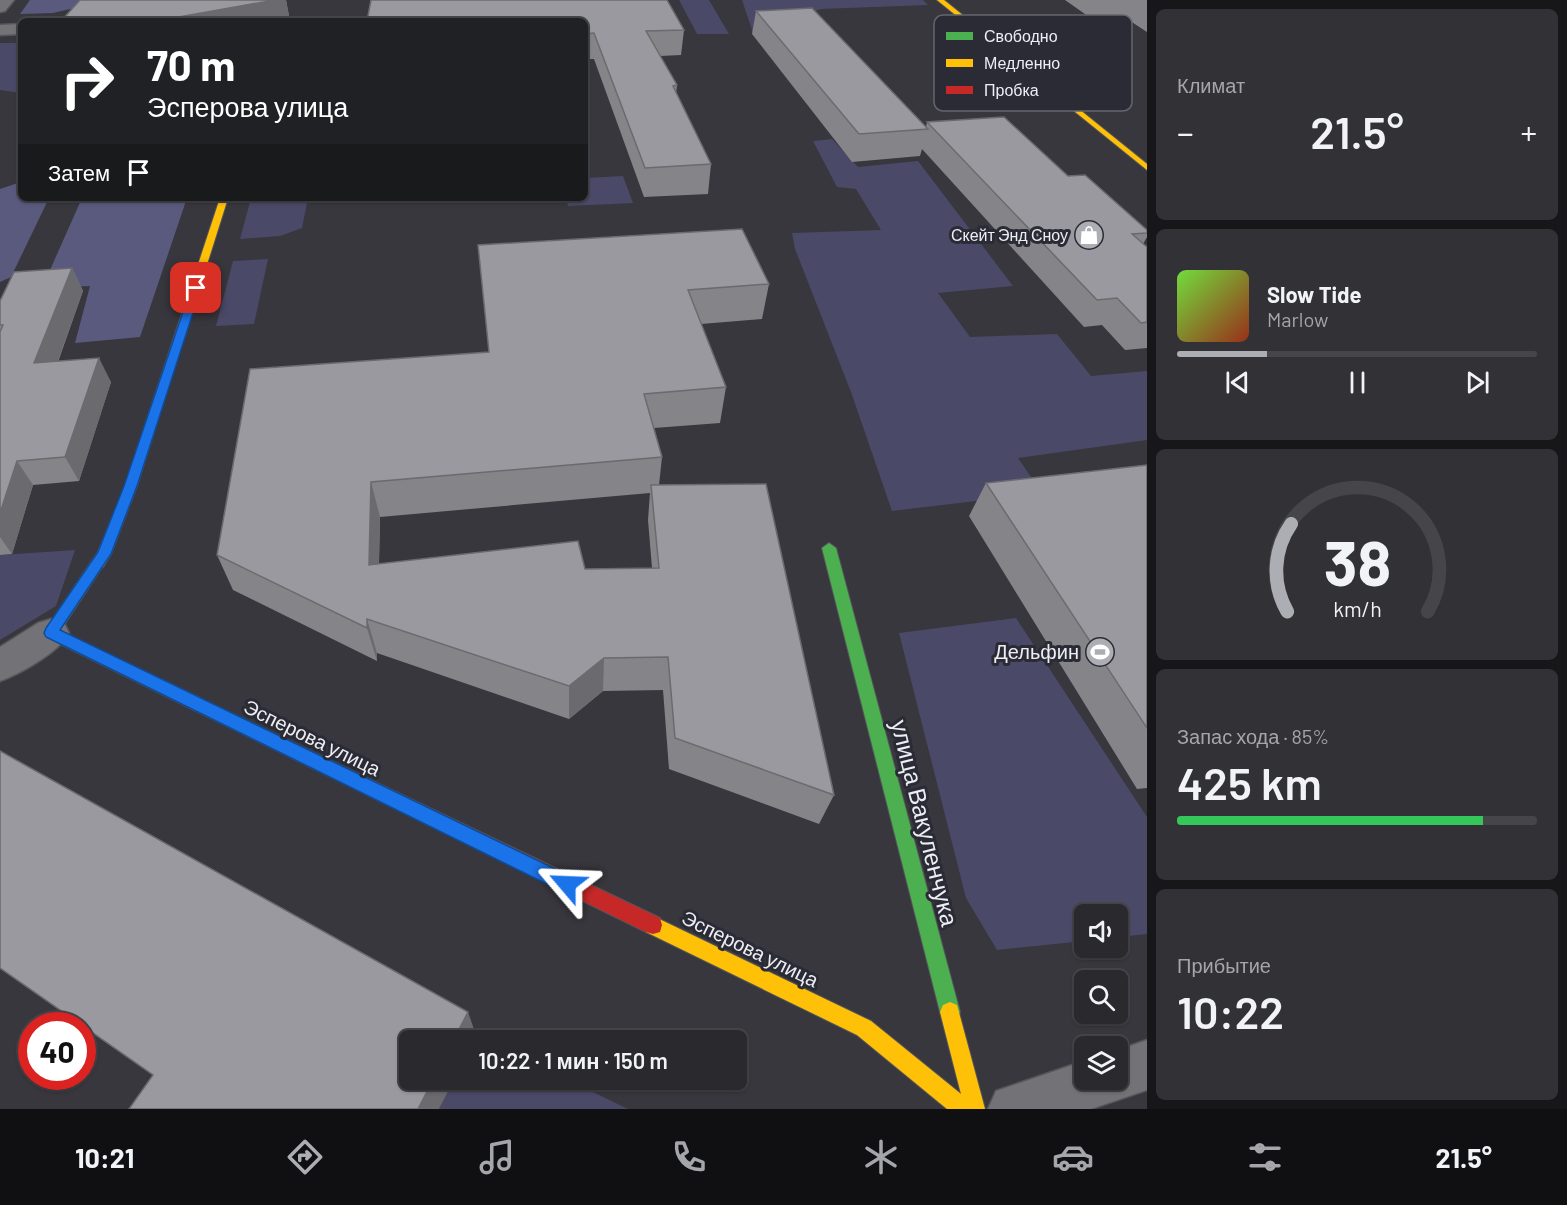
<!DOCTYPE html>
<html lang="ru">
<meta charset="utf-8">
<style>
:root{--surface:#29292e;--page:#313136;--text:#f1f3f6;--muted:#a5a6aa;--line:#45454a;--accent:#adadb4}
body{margin:0;font-family:Barlow,sans-serif;background:var(--page);color:var(--text);height:100vh;display:flex;flex-direction:column;font-size:22px;white-space:nowrap}
*{box-sizing:border-box;margin:0}
p{font-size:20px;color:var(--muted)}
.icon{flex:none;width:33px;height:33px;fill:none;stroke:currentColor;stroke-width:2;stroke-linecap:round;stroke-linejoin:round}
.map{position:relative;flex:1;overflow:hidden}
.drawer{display:flex;flex-direction:column;gap:9px;padding:9px;background:#171719;width:420px}
.drawer>*{flex:none}
.top-card{position:absolute;left:18px;top:18px;width:570px;height:183px;border-radius:9px;box-shadow:0 2px 4px #0004,0 0 0 2px var(--line);background:#202124;color:#fff;overflow:hidden}
.tools{position:absolute;left:1074px;top:904px;display:grid;gap:12px}
.tools a{display:grid;place-items:center;width:54px;height:54px;border-radius:9px;background:var(--surface);box-shadow:0 2px 4px #0004,0 0 0 2px var(--line);font-size:30px}
.speed{position:absolute;left:18px;top:1012px;display:flex;gap:12px;font-size:30px;font-weight:700;text-align:center}
.speed>*{display:grid;place-content:center;width:78px;height:78px;border-radius:50%;background:var(--surface);box-shadow:0 2px 4px #0004,0 0 0 2px var(--line);line-height:1}
.speed .limit{border:9px solid #d22;background:#fff;color:#111}
.pin{position:absolute;display:grid;place-items:center;width:51px;height:51px;color:#fff;margin:-26px;border-radius:12px;box-shadow:0 3px 9px #0006}
.me{position:absolute;width:66px;margin:-33px;rotate:296deg;stroke-linejoin:round;filter:drop-shadow(0 0 4px #0008)}
.turn{display:flex;align-items:center;gap:21px;height:126px;padding:0 30px;font-size:27px}
.turn .icon{width:78px;height:78px;stroke-width:2.5}
.turn b{display:block;font-size:42px;line-height:51px}
.then{display:flex;align-items:center;height:57px;padding:0 30px;background:#0003;gap:12px;font-size:22px}
.big{font-size:45px;font-weight:600;line-height:1.1}
.drawer .widget{flex:1;display:flex;flex-direction:column;justify-content:center;gap:9px;min-width:0;padding:0 21px;border-radius:9px;background:var(--page)}
.drawer .dial{align-items:center;gap:0}
.dial svg{height:156px;overflow:visible;fill:none;stroke:var(--line);stroke-width:7;stroke-linecap:round;text-anchor:middle}
.dial text{fill:var(--text);stroke:none}
.song{display:flex;align-items:center;gap:18px}
.cover{width:72px;height:72px;border-radius:9px;background:linear-gradient(135deg,hsl(100 70% 55%),hsl(10 70% 35%))}
.played{height:6px;border-radius:3px;background:linear-gradient(90deg,var(--accent) 25%,var(--line) 25%)}
.keys{display:flex;justify-content:space-around;direction:ltr}
.heat{display:flex;justify-content:space-between;align-items:center;font-size:33px;direction:ltr}
.charge{height:9px;border-radius:4px;background:linear-gradient(90deg,#34c759 85%,var(--line) 0)}
.trip{position:absolute;left:399px;top:1030px;width:348px;height:60px;border-radius:9px;background:var(--surface);box-shadow:0 2px 4px #0004,0 0 0 2px var(--line);font-weight:600;line-height:60px;text-align:center}
.tabs{display:flex;height:96px;justify-content:space-around;align-items:center;background:#101012;color:var(--muted)}
.tabs .icon{width:42px;height:42px}
.tabs .selected{color:var(--accent)}
.tabs b{font-size:27px;color:var(--text)}
main{display:flex;flex:1;min-height:0}
.map>svg:first-child{display:block}
</style>
<main>
<div class="map">
<svg width="1147" height="1109" viewBox="0 0 1147 1109">
<rect width="100%" height="100%" fill="#37373d"/>
<path fill="#4a4968" d="M679,0H709L729,34H697Z
M742,0H923L928,5L821,9L753,33Z
M0,43H21V93L0,90Z
M832,139L858,167L918,161L1013,286L938,293L970,337L1057,334L1091,376L1147,371V440L1018,458L1042,493L892,511L851,392L795,249L792,233L881,230L856,189L837,187L813,141Z
M623,176L633,203L568,206L566,198H585V178Z
M251,198H308L302,228L280,236L240,239Z
M268,259L254,324L216,326L233,261Z
M75,550L56,606L0,640V555Z
M1016,618L1147,817V934L1118,937V915H1084V941L997,950L966,898L899,633Z
M454,1080H568L628,1109H439Z"/>
<path fill="#5a5a7e" d="M30,0H109L53,13L20,14Z
M21,182V198H49L11,277L0,282V189Z
M82,198H187L140,337L75,343L90,286L42,288Z"/>
<g fill="none" stroke-linecap="round" stroke-linejoin="round">
<g stroke="#55555a" stroke-width="3">
<path id="street" d="M0,0H14L5,11L0,12Z
M21,24V34L0,35V25Z
M51,619L64,623L69,633C59,652 20,674 0,681V647L38,623Z
M1147,1040V1090L1091,1109H988L996,1091L1084,1061V1080H1118V1050Z"/>
</g>
<g stroke="#55555a" stroke-width="2">
<path id="fast" d="M829,543L836,548L960,1012L957,1019L950,1022L943,1019L940,1012L822,548Z
M98,558L103,559L105,563L60,631L200,698L203,703L200,708L195,710L190,708L46,637L44,633L46,629L93,559Z"/>
</g>
<g stroke="#55555a" stroke-width="2">
<path id="slow" d="M937,0H944L1147,164V170Z
M220,198H228L137,486L111,554L103,567H93L91,563L98,552L125,486Z
M653,916L871,1021L961,1094L940,1012L943,1005L950,1002L957,1005L985,1109H947L857,1035L646,932L644,925L646,918Z"/>
</g>
<g stroke="#55555a" stroke-width="2">
<path id="jam" d="M195,696L660,918L662,925L660,932L653,934L646,932L190,708L187,703L190,698Z"/>
</g>
<use href="#street" fill="#727277" fill-rule="evenodd"/>
<use href="#fast" fill="#4caf50" fill-rule="evenodd"/>
<use href="#slow" fill="#ffc107" fill-rule="evenodd"/>
<use href="#jam" fill="#c62828" fill-rule="evenodd"/>
</g>
<path fill="#848489" fill-rule="evenodd" d="M80,0H286L290,21H62Z
M1065,0H1147V32L1124,17L1092,19Z
M756,11L926,127L927,122L1068,176L1147,230V237L1143,244L1147,247V348L1125,350L1102,325L1084,327L922,149L920,156L852,162L752,34Z
M585,21L684,30L681,55L660,56L677,85L676,94L711,164L708,194L644,197L594,59H585Z
M478,245L769,284L762,319L701,324L726,387L720,423L654,428L662,457L659,485L834,795L819,824L669,769L663,690L603,691L569,719L377,653V661L233,590L217,555L489,352ZM650,493L648,520L652,568L585,569L379,564L380,517Z
M72,268L83,291L58,362L111,382L79,481L33,485L12,554L0,555V301Z
M1147,465V788L1137,789L969,516L986,483Z"/>
<path fill="#6b6b6f" d="M275,0H286L290,21H174L173,18Z
M72,268L83,291L48,388L34,363Z
M99,358L111,382L79,481L65,457Z
M17,461L33,485L12,554L0,537V513Z
M371,482L380,517L378,600L369,565Z
M367,619L377,653V661L367,628Z
M604,658L603,691L569,719V686Z
M468,1012L476,1035L473,1041H453Z
M433,1080H454L439,1109H418Z"/>
<path fill="#99999f" stroke="#6b6b6f" stroke-width="1.5" d="M80,0H275L173,18L62,20Z
M371,0H667L684,30L646,31L677,85L673,86L711,164L645,168L594,33L585,34V21H367Z
M812,8L928,129L859,134L756,11Z
M1004,117L1068,176L1085,175L1147,230V233L1132,234L1147,247V322L1141,323L1117,298L1097,300L927,122Z
M742,229L769,284L688,290L726,387L644,394L662,457L371,482L369,565L578,541L585,569L659,568L651,485L766,484L834,795L675,738L668,657L604,658L569,686L367,619V628L217,555L250,369L489,352L478,245Z
M72,268L34,363L99,358L65,457L17,461L0,513V332L3,325H0V301L14,272Z
M1147,465V728L986,483Z
M0,751L468,1012L453,1041H410V1080H433L418,1109H129L153,1075L0,968Z"/>
<path fill="#1a73e8" stroke="#114b97" stroke-width="1.5" d="M196,285L201,288L137,486L111,554L60,630L574,878L576,884L574,891L567,893L561,891L46,637L44,633L46,628L98,552L124,486L191,288Z"/>
<defs>
<g id="shop-disc" transform="scale(1.5)"><circle r="9.5" fill="#adadb4" stroke="#2b2b35"/><path d="M-5-2.5h2.3a2.7 3.5 0 0 1 5.4 0H5L5.5 6h-11ZM-1.5-2.5h3a1.5 2.3 0 0 0-3 0Z" fill="#fff"/></g>
<g id="stadium-disc" transform="scale(1.5)"><circle r="9.5" fill="#adadb4" stroke="#2b2b35"/><path d="M0-5a6.5 5 0 1 0 0 10a6.5 5 0 1 0 0-10ZM-3.5-1.8h7v3.6h-7Z" fill="#fff"/></g>
</defs>
<g fill-rule="evenodd">
<use href="#shop-disc" x="1089" y="235"/>
<use href="#stadium-disc" x="1100" y="652"/>
</g>
<g text-anchor="middle" stroke-width="6" stroke-linejoin="round" paint-order="stroke">
<g font-size="16" fill="#ededf4" stroke="#2b2b35" text-anchor="end">
<text x="1068" y="241">Скейт Энд Сноу</text>
</g>
<g font-size="20" fill="#ededf4" stroke="#2b2b35" text-anchor="end">
<text x="1079" y="659">Дельфин</text>
</g>
<g font-size="20" fill="#ededf4" stroke="#2b2b35">
<text transform="translate(312 738) rotate(26)" y="7">Эсперова улица</text>
<text transform="translate(750 949) rotate(26)" y="7">Эсперова улица</text>
</g>
<g font-size="24" fill="#ededf4" stroke="#2b2b35">
<text transform="translate(924 823) rotate(76)" y="8">улица Вакуленчука</text>
</g>
</g>
<rect x="934" y="15" width="198" height="96" rx="9" fill="#2b2b35" stroke="#65656e" stroke-width="1.5"/>
<rect x="946" y="32" width="27" height="8" fill="#4caf50"/>
<rect x="946" y="59" width="27" height="8" fill="#ffc107"/>
<rect x="946" y="86" width="27" height="8" fill="#c62828"/>
<g font-size="16" fill="#ededf4">
<text x="984" y="42">Свободно</text>
<text x="984" y="69">Медленно</text>
<text x="984" y="96">Пробка</text>
</g>
</svg>
<div class="tools">
<a><svg class="icon" aria-label="sound" viewBox="0 0 24 24"><path d="M4 9h4l5-4v14l-5-4H4zM17 9q2 3 0 6"/></svg></a>
<a><svg class="icon" aria-label="search" viewBox="0 0 24 24"><circle cx="10" cy="10" r="6"/><path d="M15 15l6 6"/></svg></a>
<a><svg class="icon" aria-label="layers" viewBox="0 0 24 24"><path d="M12 4l9 5-9 5-9-5zM3 14l9 5 9-5"/></svg></a>
</div>
<div class="speed"><div class="limit">40</div></div>
<div class="pin" style="left:196px;top:288px;background:#d93025"><svg class="icon" aria-label="arrive" viewBox="0 0 24 24"><path d="M6 21V4h12l-3 4 3 4H6"/></svg></div>
<svg class="me" style="left:567px;top:884px" viewBox="-20 -20 40 40"><path d="M0-17L14 15 0 8-14 15z" fill="#1a73e8" stroke="#fff" stroke-width="4"/></svg>
<div class="trip">10:22 · 1 мин · 150 m</div>
<div class="top-card">
<div class="turn"><svg class="icon" aria-label="right" viewBox="0 0 24 24"><path d="M7 20v-9h11M14 6l5 5-5 5"/></svg><div><b>70 m</b>Эсперова улица</div></div>
<div class="then">Затем<svg class="icon" aria-label="arrive" viewBox="0 0 24 24"><path d="M6 21V4h12l-3 4 3 4H6"/></svg></div>
</div>
</div>
<section class="drawer">
<div class="widget"><p>Климат</p>
<div class="heat"><a>−</a><b class="big">21.5°</b><a>+</a></div>
</div>
<div class="widget">
<div class="song"><i class="cover"></i><div><b>Slow Tide</b><p>Marlow</p></div></div>
<div class="played"></div>
<div class="keys"><svg class="icon" aria-label="previous" viewBox="0 0 24 24"><path d="M18 5L8 12l10 7zM5 5v14"/></svg><svg class="icon" aria-label="pause" viewBox="0 0 24 24"><path d="M8 5v14M16 5v14"/></svg><svg class="icon" aria-label="next" viewBox="0 0 24 24"><path d="M6 5l10 7-10 7zM19 5v14"/></svg></div>
</div>
<div class="widget dial"><svg viewBox="0 0 100 80">
<path d="M14 69A42 42 0 1 1 86 69"/>
<path d="M14 69A42 42 0 0 1 16 24" stroke="#adadb4"/>
<text x="50" y="56" font-size="32" font-weight="700">38</text>
<text x="50" y="72" font-size="11">km/h</text>
</svg></div>
<div class="widget"><p>Запас хода · 85%</p><b class="big">425 km</b><div class="charge"></div></div>
<div class="widget"><p>Прибытие</p><b class="big">10:22</b></div>
</section>
</main>
<nav class="tabs">
<b>10:21</b>
<svg class="icon selected" aria-label="directions" viewBox="0 0 24 24"><path d="M12 3l9 9-9 9-9-9zM9 14v-3h6M13 9l2 2-2 2"/></svg>
<svg class="icon" aria-label="music" viewBox="0 0 24 24"><path d="M9 18V5l10-2v13"/><circle cx="6" cy="18" r="3"/><circle cx="16" cy="16" r="3"/></svg>
<svg class="icon" aria-label="phone" viewBox="0 0 24 24"><path d="M5 4h4l2 5-3 2q2 4 5 5l2-3 5 2v4C11 20 4 13 5 4z"/></svg>
<svg class="icon" aria-label="climate" viewBox="0 0 24 24"><path d="M12 3v18M4 7l16 10M4 17L20 7"/></svg>
<svg class="icon" aria-label="car" viewBox="0 0 24 24"><path d="M5 17H2v-5l4-1 3-4h7l3 4 3 1v5h-3M9 17h6M6 11h13"/><circle cx="7" cy="17" r="2"/><circle cx="17" cy="17" r="2"/></svg>
<svg class="icon" aria-label="filters" viewBox="0 0 24 24"><path d="M4 7h16M4 17h16"/><circle cx="9" cy="7" r="2"/><circle cx="15" cy="17" r="2"/></svg>
<b>21.5°</b>
</nav>
